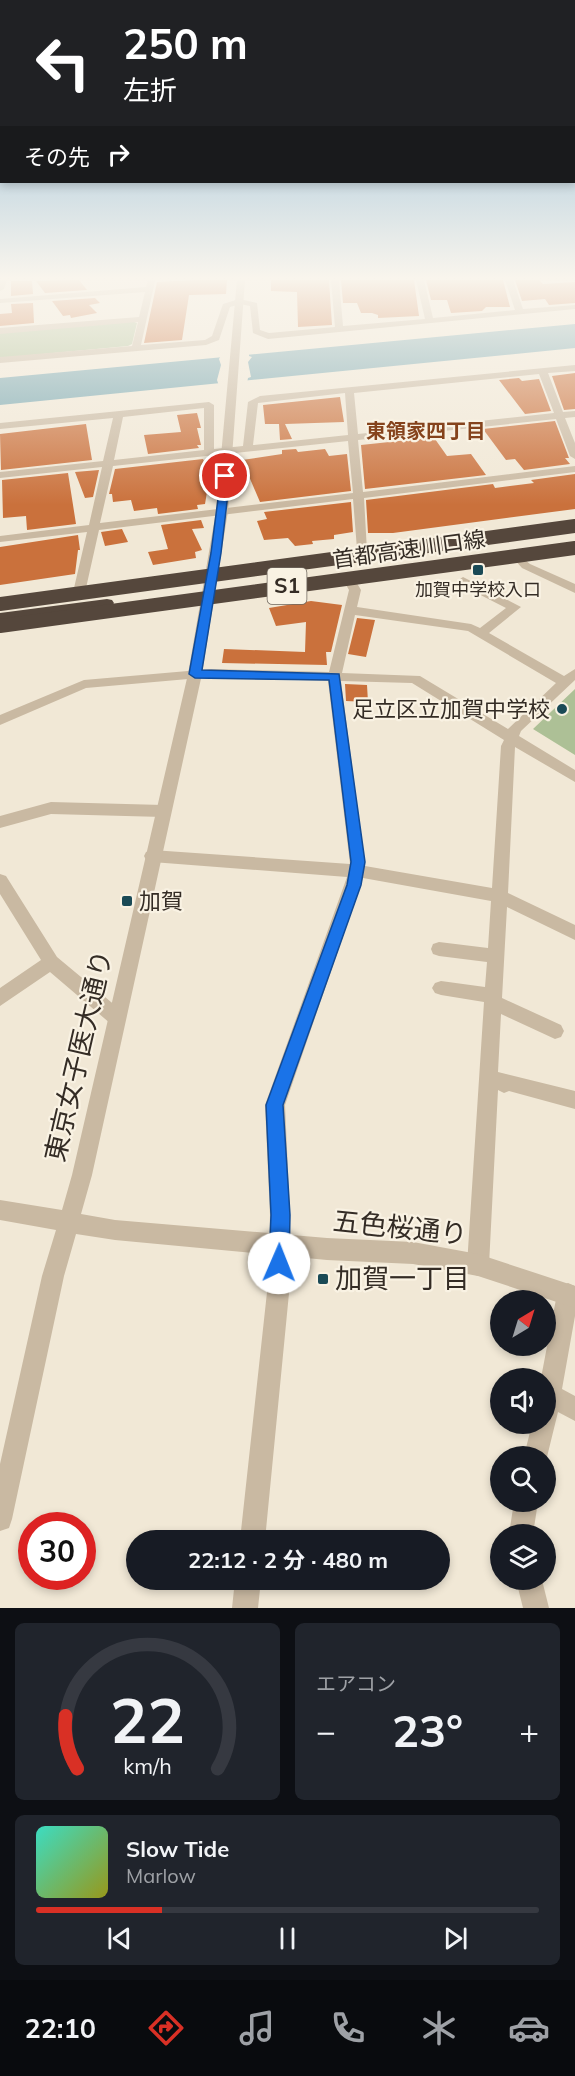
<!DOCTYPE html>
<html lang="ja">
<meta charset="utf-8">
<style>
:root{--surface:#171b24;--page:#20242c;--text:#f1f3f6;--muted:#9ea1a6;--line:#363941;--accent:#d93025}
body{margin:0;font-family:Mulish,"Noto Sans JP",sans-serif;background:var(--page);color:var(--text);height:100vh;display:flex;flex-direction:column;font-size:22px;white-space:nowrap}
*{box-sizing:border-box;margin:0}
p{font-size:20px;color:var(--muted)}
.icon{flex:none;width:33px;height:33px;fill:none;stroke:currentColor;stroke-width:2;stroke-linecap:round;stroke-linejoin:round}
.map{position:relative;height:1608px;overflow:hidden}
.side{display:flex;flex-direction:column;gap:15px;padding:15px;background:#0d0f14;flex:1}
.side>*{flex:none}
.guide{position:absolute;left:0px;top:0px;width:576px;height:183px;box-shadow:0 3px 9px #0003;background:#202124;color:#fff;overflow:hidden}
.needle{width:39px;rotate:38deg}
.buttons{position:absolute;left:490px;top:1290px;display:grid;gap:12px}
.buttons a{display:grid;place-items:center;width:66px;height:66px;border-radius:50%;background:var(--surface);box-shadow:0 3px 9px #0003;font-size:30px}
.speed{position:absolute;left:18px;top:1512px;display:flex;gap:12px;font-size:30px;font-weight:700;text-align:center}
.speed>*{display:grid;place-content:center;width:78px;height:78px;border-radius:50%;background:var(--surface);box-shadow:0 3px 9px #0003;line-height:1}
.speed .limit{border:9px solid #d22;background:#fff;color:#111}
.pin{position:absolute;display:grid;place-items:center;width:51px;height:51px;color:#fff;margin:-26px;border:3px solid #fff;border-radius:50%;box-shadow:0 2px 6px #0007}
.me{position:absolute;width:66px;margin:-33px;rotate:1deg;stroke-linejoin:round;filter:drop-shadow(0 0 4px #0008)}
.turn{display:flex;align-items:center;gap:21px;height:126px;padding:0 24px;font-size:27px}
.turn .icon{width:78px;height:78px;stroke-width:2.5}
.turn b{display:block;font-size:42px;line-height:51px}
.then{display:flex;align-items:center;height:57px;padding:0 24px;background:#0003;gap:12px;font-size:22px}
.big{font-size:45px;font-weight:700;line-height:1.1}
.side .card{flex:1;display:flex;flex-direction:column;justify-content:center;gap:9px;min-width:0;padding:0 21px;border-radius:9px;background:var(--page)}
.side .dial{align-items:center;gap:0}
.dial svg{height:156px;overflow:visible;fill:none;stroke:var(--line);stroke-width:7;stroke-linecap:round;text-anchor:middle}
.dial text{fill:var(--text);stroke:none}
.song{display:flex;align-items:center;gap:18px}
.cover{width:72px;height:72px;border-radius:9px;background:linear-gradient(135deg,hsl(170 70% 55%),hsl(60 70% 35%))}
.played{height:6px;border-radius:3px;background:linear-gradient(90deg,var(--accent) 25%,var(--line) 25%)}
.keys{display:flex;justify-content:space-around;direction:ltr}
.heat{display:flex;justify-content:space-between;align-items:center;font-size:33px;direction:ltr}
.side .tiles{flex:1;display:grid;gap:15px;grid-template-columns:1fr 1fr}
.card:last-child{grid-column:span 2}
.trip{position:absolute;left:126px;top:1530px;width:324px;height:60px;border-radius:30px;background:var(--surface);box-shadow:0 3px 9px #0003;font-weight:700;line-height:60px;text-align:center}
.tab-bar{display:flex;height:96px;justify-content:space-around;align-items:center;background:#090b0e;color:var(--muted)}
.tab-bar .icon{width:42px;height:42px}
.tab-bar .active{color:var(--accent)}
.tab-bar b{font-size:27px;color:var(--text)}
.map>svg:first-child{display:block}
</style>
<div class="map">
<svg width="575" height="1608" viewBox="0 0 575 1608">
<rect width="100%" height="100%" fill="#f1e8d6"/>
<path fill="#adc096" d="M132,321L137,323L132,344L128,346L0,358V333Z
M575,689V755L533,729Z"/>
<path fill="#75a5af" d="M575,324V348L0,405V378Z"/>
<path fill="#f1e8d6" d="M249,351V356L252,357L248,362L251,377L248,378L247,383L219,386L217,380L221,365L219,359L222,354Z"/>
<path fill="#ca713c" d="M68,280H79L87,290L45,293L36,281Z
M195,280H227L226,294L189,295L182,340L144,343L157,282Z
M271,280H329L332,325L298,327L297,292L271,291Z
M341,280H414L419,316L378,318V315L372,313H361L357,303H343Z
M426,280H503L510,307H486L482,311L451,313L447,300H431Z
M515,280H539L543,284L575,282V303L549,305L545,299L522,301Z
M11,281H32L33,294L11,296Z
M95,298L100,303L89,305L97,313L71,318L70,315L63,316L52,301Z
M33,303L34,323L0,326V314L12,313L11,304Z
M575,373V409L564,410L552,376Z
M519,378L522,381L539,379L551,411L525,414L499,380Z
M340,397L344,422L285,424L292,439L280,440L279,424H265L263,405Z
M197,413L201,428H197L201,445H197L199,448L148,454L144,435L181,432L177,415Z
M555,421L569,458H565L570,464L524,470L515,459L506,460L483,429Z
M86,424L92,460L1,470L0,434Z
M418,439H435L447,456L471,454L486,475L365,489L361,445Z
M296,449L298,452L325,449L329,456L347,454L351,491L260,502L242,460L282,454V450Z
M203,459L210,474L205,504L197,505L198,509L158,514L157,508L134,511L131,500L113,502L112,494H109L115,469Z
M99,470L93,497L85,498L75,472Z
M68,473L76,524L27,530L26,516L3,518L2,480Z
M575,474V509L393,533H368L366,500L493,484L495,488L534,483L531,480Z
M351,502L353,532L334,535V539L312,541L313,544L295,546L288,538L264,540L257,521L267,519L264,512Z
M201,520L204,528L192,529L202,550L195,552L196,558L153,565L148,552L168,549L161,525Z
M122,529L128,542L105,546L101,532Z
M78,535L80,550H78L75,574L0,585V547Z
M311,601L342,605L331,652H326L327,665L222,663L224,649L305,652L306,622L276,626L269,608Z
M357,618L375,620L366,657L348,654Z
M345,684L367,685L368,702L346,701Z"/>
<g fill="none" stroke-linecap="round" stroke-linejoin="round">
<path fill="#c9b9a2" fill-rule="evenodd" d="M0,280H7L4,289L0,291Z
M148,280L155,281L141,345L205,340L212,336L223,304L239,299L257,303L260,330L269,333L335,327L331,280H339L343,326L425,319L416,280H424L433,318L515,310L505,280H513L523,309L575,305V309L268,339L253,333L250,306L240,304L230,307L219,340L206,345L0,363V357L132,346L138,322L0,334V328L139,317L145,292L0,303V299L146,287Z
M575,365V371L548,373L563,412L575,411V417L565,418L575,443V459L570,456L556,419L358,440L363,492L575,466V472L364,498L367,551H359L357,549L353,499L99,530L86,588L80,592L74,588L87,532L0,542V536L89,525L102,467L0,478V472L103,461L113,418L0,429V423L209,402L214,405V449L243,446L248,402L260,396ZM539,374L554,413L358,434L354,393ZM345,393L348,435L253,445L258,403ZM204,408V450L114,460L123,417ZM348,441L353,493L100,523L113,466Z
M520,556L530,564L575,584V593L522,568L514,559Z
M463,577L521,607L489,633L564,676L575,669V680L521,731L519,736L575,770V782L515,747L508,893L575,925V940L507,907L502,998L561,1025L564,1031L561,1037L555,1039L501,1014L498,1072L575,1091V1109L509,1091L504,1093L498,1090L489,1265L486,1273L478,1276L470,1273L467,1265L484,1002L441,995L435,993L432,988L435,983L441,981L485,987L487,962L439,956L433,954L431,949L433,944L439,942L488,948L491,901L363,878L285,1105L290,1215V1283L265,1540H240L268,1283L270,1215L265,1105L347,877L152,862L146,860L144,856L146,852L152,850L350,864L328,681L211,677L86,688L0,725V715L84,680L211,669L329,672L349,590L345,583L351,579L355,580L361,590L357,607L471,624L480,628L506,608L459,584L457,581ZM355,615L468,631L556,683L508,729L420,676L342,673ZM341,681L412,683L504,740L501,746L492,888L365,866Z
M51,802L163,805L171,811L163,817L51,814L0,828V816Z
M0,874L6,876L57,957L123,1012L126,1018L123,1024L117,1026L111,1024L50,972L0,1006V988L41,960L0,894Z
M568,1283L575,1286V1316L562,1389L575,1396V1421L558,1412L546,1461V1456H524L532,1424H546V1378H541L557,1294L560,1286Z
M514,1502H538L533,1534H509Z
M235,1580H261L258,1608H232Z
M516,1580H542L549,1608H523Z"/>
<path fill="#c9b9a2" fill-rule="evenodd" d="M237,280H245L228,511L202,674L92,1175L81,1214L115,1220L327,1238L413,1242L478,1254L575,1286V1308L478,1276L413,1264L327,1260L115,1240L76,1234L64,1276L12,1519L9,1528L0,1531V1464L42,1276L56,1230L0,1220V1200L62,1210L72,1175L188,674L216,511Z"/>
<path fill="#55473c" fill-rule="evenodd" d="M107,599L112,600L114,603L112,606L0,623V613Z"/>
<path stroke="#55473c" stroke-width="14" d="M0,604L575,526
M0,626L575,548"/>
</g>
<linearGradient id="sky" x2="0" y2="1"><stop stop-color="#7aaed1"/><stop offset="0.55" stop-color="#f9f5ed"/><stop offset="1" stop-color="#f9f5ed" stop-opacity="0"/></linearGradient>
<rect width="575" height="505" fill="url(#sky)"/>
<path fill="#1a73e8" stroke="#114b97" stroke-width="1.5" d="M225,473L230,476L221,553L202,670L339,674L365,862L361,885L283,1105L290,1215L289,1263L286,1270L279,1273L272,1270L269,1263L271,1215L266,1105L347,885L351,862L329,680L195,678L189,674L211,553L221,476Z"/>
<g fill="#1a4a56" stroke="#f9f2e3" stroke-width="2">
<rect x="472" y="564" width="12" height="12" rx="3"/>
<circle cx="562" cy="709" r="6"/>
<rect x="121" y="895" width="12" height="12" rx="3"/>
<rect x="317" y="1273" width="12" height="12" rx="3"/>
</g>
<g text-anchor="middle" stroke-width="4.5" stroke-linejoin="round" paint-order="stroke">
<g font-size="18" fill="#342c25" stroke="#f9f2e3">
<text x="478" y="596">加賀中学校入口</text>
</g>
<g font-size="20" font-weight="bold" fill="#85431c" stroke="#f9f2e3">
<text x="426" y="438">東領家四丁目</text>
</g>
<rect fill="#f9f2e3" stroke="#6f675e" stroke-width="1.5" x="267.5" y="568" width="39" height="36" rx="4.5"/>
<g font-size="21" font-weight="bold" fill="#342c25">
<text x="287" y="593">S1</text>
</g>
<g font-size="22" fill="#342c25" stroke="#f9f2e3">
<text transform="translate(409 549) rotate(-8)" y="8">首都高速川口線</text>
</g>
<g font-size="22" fill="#342c25" stroke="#f9f2e3" text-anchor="end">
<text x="550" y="717">足立区立加賀中学校</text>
<text x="139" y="909" text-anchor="start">加賀</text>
</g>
<g font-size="27" fill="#342c25" stroke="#f9f2e3">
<text transform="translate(79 1056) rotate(-77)" y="9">東京女子医大通り</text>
<text transform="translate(400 1228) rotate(6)" y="9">五色桜通り</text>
</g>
<g font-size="27" fill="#342c25" stroke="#f9f2e3" text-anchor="start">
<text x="335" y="1288">加賀一丁目</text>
</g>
</g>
</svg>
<div class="buttons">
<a><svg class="needle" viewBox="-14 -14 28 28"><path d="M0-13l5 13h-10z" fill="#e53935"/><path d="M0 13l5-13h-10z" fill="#9ea1a6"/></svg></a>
<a><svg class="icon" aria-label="sound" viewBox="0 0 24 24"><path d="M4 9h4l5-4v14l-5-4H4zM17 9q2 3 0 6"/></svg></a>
<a><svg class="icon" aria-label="search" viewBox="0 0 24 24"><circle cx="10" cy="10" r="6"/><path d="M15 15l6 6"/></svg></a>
<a><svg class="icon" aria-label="layers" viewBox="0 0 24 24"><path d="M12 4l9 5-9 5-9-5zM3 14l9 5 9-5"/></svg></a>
</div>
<div class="speed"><div class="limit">30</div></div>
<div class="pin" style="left:225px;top:476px;background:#d93025"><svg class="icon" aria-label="arrive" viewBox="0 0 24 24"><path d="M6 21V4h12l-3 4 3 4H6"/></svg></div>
<svg class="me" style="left:279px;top:1263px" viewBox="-20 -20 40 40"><circle r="19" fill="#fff"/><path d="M0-13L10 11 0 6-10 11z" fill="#1a73e8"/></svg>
<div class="trip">22:12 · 2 分 · 480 m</div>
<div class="guide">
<div class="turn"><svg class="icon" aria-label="left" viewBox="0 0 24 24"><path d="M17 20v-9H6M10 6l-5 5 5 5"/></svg><div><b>250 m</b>左折</div></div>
<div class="then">その先<svg class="icon" aria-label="right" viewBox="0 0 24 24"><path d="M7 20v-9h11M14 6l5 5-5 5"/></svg></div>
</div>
</div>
<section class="side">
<div class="tiles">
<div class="card dial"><svg viewBox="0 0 100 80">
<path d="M14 69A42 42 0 1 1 86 69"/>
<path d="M14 69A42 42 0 0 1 8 42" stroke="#d93025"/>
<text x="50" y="56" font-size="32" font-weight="700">22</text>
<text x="50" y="72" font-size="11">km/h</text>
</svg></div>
<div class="card"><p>エアコン</p>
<div class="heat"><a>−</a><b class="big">23°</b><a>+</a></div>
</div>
<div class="card">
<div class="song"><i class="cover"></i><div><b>Slow Tide</b><p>Marlow</p></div></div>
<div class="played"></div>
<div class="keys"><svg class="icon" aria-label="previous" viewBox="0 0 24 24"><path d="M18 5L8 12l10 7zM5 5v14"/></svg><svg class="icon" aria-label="pause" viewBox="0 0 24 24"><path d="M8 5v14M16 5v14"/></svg><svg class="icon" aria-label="next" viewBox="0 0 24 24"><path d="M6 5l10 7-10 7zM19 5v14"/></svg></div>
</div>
</div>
</section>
<nav class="tab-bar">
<b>22:10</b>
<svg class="icon active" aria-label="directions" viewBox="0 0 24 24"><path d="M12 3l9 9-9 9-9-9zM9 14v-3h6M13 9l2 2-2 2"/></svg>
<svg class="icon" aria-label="music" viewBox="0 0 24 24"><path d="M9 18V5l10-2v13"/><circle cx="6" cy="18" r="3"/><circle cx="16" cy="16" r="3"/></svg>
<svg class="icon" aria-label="phone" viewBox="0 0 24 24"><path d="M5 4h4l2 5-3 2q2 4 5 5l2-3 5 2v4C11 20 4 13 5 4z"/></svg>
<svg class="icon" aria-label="climate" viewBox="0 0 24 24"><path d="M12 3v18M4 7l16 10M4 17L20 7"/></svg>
<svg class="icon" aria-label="car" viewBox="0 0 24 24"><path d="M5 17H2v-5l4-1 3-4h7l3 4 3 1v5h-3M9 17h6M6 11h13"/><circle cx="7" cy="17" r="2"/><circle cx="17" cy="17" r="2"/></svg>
</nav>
